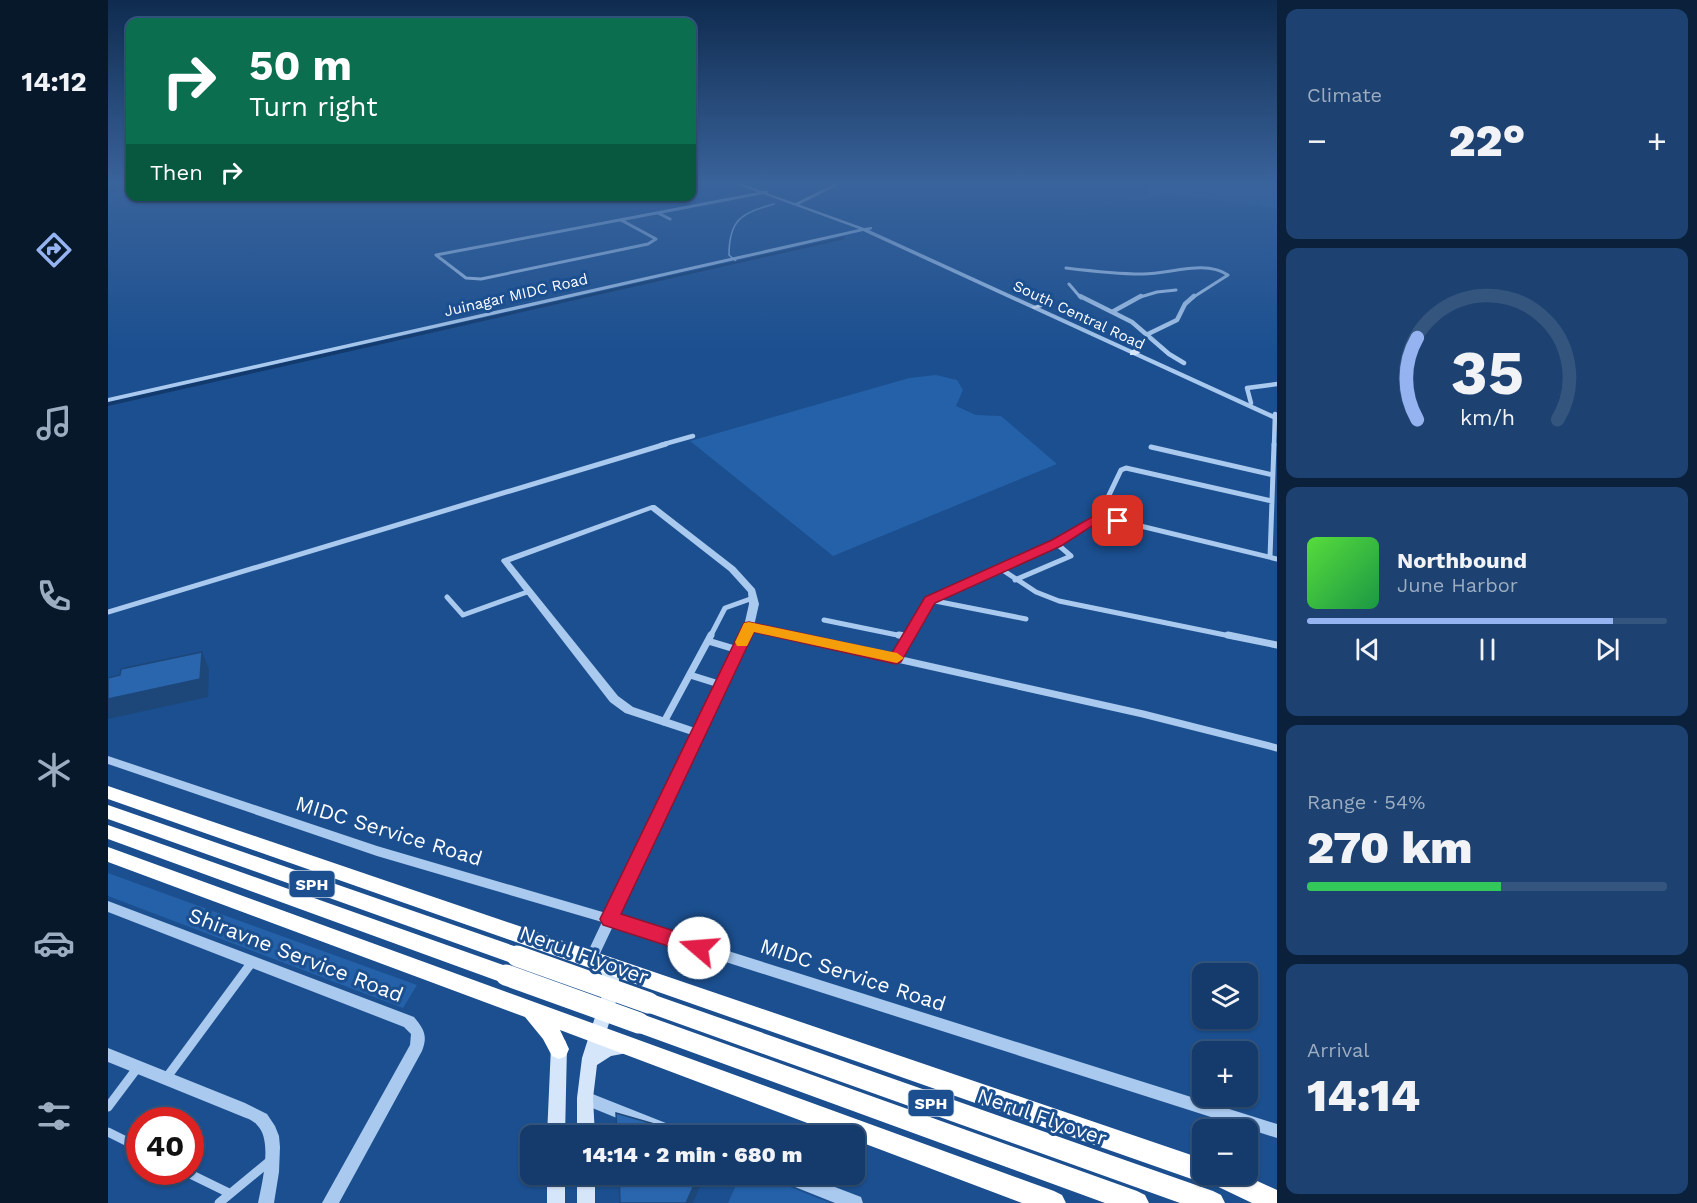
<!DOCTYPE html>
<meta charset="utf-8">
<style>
:root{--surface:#143b6b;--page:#1d4271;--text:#f1f3f6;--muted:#9dadc1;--line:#33557e;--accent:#95b2f1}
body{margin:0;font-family:"Work Sans",sans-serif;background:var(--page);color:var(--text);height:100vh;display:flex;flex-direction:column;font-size:22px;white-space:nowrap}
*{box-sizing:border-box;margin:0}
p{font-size:20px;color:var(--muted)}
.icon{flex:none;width:33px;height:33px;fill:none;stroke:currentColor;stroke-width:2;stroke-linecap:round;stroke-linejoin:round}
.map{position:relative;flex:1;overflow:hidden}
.side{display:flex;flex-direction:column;gap:9px;padding:9px;background:#0b203b;width:420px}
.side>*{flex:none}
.banner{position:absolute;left:18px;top:18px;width:570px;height:183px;border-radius:12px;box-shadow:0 2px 4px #0004,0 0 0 2px var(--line);background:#0b6e4f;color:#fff;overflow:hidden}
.tools{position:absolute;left:1084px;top:963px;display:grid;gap:12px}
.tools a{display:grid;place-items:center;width:66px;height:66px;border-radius:12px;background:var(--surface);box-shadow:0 2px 4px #0004,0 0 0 2px var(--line);font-size:30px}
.speed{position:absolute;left:18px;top:1107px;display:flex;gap:12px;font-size:30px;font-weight:700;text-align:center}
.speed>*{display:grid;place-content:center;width:78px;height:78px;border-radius:50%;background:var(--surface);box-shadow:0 2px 4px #0004,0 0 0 2px var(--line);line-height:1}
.speed .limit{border:9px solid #d22;background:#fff;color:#111}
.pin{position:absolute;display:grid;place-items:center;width:51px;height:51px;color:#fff;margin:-26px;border-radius:12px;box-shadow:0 3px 9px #0006}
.me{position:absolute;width:66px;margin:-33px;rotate:288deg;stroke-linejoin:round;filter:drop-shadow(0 0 4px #0008)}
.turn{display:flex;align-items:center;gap:21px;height:126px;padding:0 24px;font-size:27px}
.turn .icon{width:78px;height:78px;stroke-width:2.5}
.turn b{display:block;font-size:42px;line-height:51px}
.then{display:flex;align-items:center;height:57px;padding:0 24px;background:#0003;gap:12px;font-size:22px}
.big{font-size:45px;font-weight:800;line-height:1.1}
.side .tile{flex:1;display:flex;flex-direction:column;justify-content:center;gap:9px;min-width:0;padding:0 21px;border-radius:12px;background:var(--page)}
.side .dial{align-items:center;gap:0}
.dial svg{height:156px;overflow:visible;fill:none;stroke:var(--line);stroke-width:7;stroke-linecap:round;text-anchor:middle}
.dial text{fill:var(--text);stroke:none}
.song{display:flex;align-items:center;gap:18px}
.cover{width:72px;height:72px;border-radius:9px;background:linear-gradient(135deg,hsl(110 70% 55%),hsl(140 70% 35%))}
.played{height:6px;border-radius:3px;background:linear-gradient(90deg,var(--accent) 85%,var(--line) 85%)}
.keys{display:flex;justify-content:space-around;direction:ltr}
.heat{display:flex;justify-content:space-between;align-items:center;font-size:33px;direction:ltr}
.charge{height:9px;border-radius:4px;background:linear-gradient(90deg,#34c759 54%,var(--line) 0)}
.trip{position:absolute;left:412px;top:1125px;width:345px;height:60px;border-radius:12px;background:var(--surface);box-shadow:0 2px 4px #0004,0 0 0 2px var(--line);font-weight:800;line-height:60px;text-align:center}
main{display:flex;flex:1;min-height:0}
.dock{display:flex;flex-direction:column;width:108px;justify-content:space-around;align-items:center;background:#08182b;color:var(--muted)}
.dock .icon{width:42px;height:42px}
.dock .active{color:var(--accent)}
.dock b{font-size:27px;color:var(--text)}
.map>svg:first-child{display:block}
</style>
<main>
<nav class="dock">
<b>14:12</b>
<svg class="icon active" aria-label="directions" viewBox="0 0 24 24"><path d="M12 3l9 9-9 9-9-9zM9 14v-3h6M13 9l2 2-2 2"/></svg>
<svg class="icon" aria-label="music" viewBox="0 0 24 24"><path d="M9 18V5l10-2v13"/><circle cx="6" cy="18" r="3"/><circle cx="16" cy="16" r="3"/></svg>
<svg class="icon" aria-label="phone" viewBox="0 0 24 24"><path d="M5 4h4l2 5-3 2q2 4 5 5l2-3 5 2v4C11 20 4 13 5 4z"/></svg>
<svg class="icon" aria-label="climate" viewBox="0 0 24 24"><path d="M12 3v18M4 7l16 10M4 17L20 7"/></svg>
<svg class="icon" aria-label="car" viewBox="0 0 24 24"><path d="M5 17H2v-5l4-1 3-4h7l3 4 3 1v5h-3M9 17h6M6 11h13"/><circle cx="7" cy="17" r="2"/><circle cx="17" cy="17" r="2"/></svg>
<svg class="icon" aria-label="filters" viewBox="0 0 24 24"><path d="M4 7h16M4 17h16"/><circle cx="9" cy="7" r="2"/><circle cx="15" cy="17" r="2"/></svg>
</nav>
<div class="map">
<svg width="1169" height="1203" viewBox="0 0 1169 1203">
<rect width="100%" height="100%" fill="#1b4f8f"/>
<path fill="#2461a8" d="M1043,183H1169V208L1060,194L952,213L1035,197L1044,189Z
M828,375L849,380L855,390L848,406L868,415L893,416L949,464L725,556L582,441L801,378Z
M0,873L309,985L295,1008L0,896Z
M633,1174L652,1175L722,1203H620Z"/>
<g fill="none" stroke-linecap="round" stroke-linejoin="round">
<path stroke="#9cc4f0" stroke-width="1.5" d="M629,262L621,255C621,219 634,213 666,204"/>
<path fill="#123a6d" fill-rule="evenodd" d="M0,183H4L3,184L11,188L0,192V190L5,188L0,186Z
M735,237L737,238V239L0,406V402Z"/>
<path stroke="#a9c9ee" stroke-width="3" d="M689,204L731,183
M550,213L562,219
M513,220L548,239
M328,255L659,192
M328,255L358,278L373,279L540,244L548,239
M958,268C983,271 1008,274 1033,274C1060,275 1096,259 1120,275L1084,298
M961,284L973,298
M1029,298L1049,292L1068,290"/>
<path stroke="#a9c9ee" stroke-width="4.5" d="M972,296L1024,322L1061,354L1076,363
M1004,312L1033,296
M1040,334L1069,320L1077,304L1086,296
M1143,403L1139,388L1169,384
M553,445L585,436
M1166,445L1167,414"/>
<path stroke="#a9c9ee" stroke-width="5" d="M1043,447L1165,475
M991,516L1169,559
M1162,557L1166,444
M893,569L928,592L951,601L1127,637
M907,580L963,556L948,543
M339,597L355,615L422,591
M822,600L918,619
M0,612L558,444
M716,620L799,637
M641,626L688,637
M602,637L617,608L645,598
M801,637L822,600L948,543L991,516L1013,470L1018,468L1164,501"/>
<path stroke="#a9c9ee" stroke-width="7" d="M682,635L1035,714L1169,748
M791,635L801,637
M1120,635L1169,645
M600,641L630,650
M788,659L802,635
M582,675L614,685
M556,722L603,635"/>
<path stroke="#a9c9ee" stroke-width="9" d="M59,1077L144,962
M0,1107L30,1067
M0,1132L32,1148
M78,1172L121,1193
M111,1203L163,1160"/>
<path fill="#a9c9ee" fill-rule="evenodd" d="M625,183H631L756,228L764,227V229L761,230L1169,416V421L755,231L0,402V398L751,229Z
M544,505H547L627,567L647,589L651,604L646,626L509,916L1169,1124V1138L505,926L488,962L483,964L478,962L477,958L494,922L269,856L0,764V756L269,846L498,913L584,735L517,713L502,702L393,561L394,559ZM543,510L621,571L640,592L641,604L636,626L587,728L525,707L510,696L402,562Z
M0,901L306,1017C316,1029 320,1036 314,1051L231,1203H214L302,1045L303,1034L296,1027L0,912Z
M0,1048L137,1103L159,1114L167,1126L171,1136L172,1147L171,1172L166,1203H150C154,1183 165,1140 149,1125C145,1120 138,1118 133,1116L0,1062Z
M477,1091L578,1131L580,1136H553L472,1103L470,1098L472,1093Z
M665,1174H693L753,1197L755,1203H727L667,1179Z"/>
<path fill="#d6e6fa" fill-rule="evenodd" d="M932,304L935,306L934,307L926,309L923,307Z
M1027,349L1034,351L1028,355H1022V351Z
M497,956L502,958L511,977V992L495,1042L513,1039L519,1041L521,1047L519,1053L503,1056L489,1065L485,1098L487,1136H469V1098L474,1058L495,992V977L489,963L492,958Z
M451,1038L457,1040L459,1046L457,1136H439L443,1046L445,1040Z
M439,1174H457V1203H439Z
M469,1174H487V1203H469Z"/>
<path fill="#fff" fill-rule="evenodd" d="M0,786L1095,1159V1174H1134L1169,1190V1203H1144L1098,1181L1095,1183L0,799Z
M0,805L409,947L416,950L419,956L416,962L409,965L0,819Z
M0,825L398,966L405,969L408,975L405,981L398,984L0,839Z
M0,847L946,1191L954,1195L958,1203H914L747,1140V1136H734L452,1030L461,1049L458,1056L451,1059L444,1056L435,1039L417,1017L0,862Z
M541,993L1105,1191L1113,1195L1117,1203H1072L541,1013L534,1010L531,1003L534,996Z
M531,1013L1029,1191L1037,1195L1041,1203H997L531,1033L524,1030L521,1023L524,1016Z"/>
<path stroke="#fff" stroke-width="21" d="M409,956L541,1003
M398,975L531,1023"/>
</g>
<path fill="#1d4779" d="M94,652L101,669L100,697L0,719V699Z
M591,1174H597L585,1203H578Z"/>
<path fill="#2a66ad" stroke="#1d4779" stroke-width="1.5" d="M94,652L92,679L0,699V678L12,675L13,669Z
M508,1113L588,1136H509Z
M511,1174H591L578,1203H512Z"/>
<linearGradient id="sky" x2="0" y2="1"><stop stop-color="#0f2b4f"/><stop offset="0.52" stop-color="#39639b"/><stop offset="1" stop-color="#39639b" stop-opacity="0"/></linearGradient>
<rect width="1169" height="351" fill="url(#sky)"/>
<path fill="#e11d48" stroke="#92132f" stroke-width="1.5" d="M991,513L1014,518L1016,521L1010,524L993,520L953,546L827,603L793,662L788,664L646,632L513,914L598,941L601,948L598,954L591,956L495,925L492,919L636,623L641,622L784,653L817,597L944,540Z"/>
<path fill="#f59e0b" d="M641,622L789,653L796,658L789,663L646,632L639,646H629L627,642L636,623Z"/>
<g text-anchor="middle" stroke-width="6" stroke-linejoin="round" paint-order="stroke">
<g font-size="15" fill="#fff" stroke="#1b4f8f">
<text transform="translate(408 295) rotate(-13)" y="5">Juinagar MIDC Road</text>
<text transform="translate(971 315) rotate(25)" y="5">South Central Road</text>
</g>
<g fill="#1b4f8f" stroke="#bbcadd" stroke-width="1.5">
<rect x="181.5" y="871" width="45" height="26" rx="4.5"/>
<rect x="800.5" y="1090" width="45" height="26" rx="4.5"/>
</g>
<g font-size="16" font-weight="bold" fill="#fff">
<text x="204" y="890">SPH</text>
<text x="823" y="1109">SPH</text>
</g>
<g font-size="21" fill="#fff" stroke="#1b4f8f">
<text transform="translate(281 831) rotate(17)" y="7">MIDC Service Road</text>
<text transform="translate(188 955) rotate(21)" y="7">Shiravne Service Road</text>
<text transform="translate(476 955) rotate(20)" y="7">Nerul Flyover</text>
<text transform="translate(745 975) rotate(18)" y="7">MIDC Service Road</text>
<text transform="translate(934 1117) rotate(19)" y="7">Nerul Flyover</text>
</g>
</g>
</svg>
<div class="tools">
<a><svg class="icon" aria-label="layers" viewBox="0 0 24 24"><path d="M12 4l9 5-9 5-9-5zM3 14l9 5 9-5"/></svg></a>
<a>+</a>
<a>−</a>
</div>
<div class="speed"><div class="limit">40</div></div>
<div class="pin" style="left:1010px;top:521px;background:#d93025"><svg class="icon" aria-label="arrive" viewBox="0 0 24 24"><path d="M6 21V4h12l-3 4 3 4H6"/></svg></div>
<svg class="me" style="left:591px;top:948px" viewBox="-20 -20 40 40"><circle r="19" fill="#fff"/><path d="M0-13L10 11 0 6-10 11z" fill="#e11d48"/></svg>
<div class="trip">14:14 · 2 min · 680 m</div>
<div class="banner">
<div class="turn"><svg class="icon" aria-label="right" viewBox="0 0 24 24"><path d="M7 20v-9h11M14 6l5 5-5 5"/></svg><div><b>50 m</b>Turn right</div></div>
<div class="then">Then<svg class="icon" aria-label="right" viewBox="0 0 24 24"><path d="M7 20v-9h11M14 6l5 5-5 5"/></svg></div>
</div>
</div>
<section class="side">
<div class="tile"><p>Climate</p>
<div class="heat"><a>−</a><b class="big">22°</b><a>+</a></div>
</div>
<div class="tile dial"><svg viewBox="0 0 100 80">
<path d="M14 69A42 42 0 1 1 86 69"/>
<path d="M14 69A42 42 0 0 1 14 27" stroke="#95b2f1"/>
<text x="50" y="56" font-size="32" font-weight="700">35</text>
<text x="50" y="72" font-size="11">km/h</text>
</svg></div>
<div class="tile">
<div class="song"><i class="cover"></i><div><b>Northbound</b><p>June Harbor</p></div></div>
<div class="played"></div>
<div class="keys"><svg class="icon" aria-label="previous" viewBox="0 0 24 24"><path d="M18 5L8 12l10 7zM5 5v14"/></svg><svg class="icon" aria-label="pause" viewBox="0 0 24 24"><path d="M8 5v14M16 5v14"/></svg><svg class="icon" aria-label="next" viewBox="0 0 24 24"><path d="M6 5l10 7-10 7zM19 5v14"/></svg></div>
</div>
<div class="tile"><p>Range · 54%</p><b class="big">270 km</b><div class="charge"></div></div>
<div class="tile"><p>Arrival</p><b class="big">14:14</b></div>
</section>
</main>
